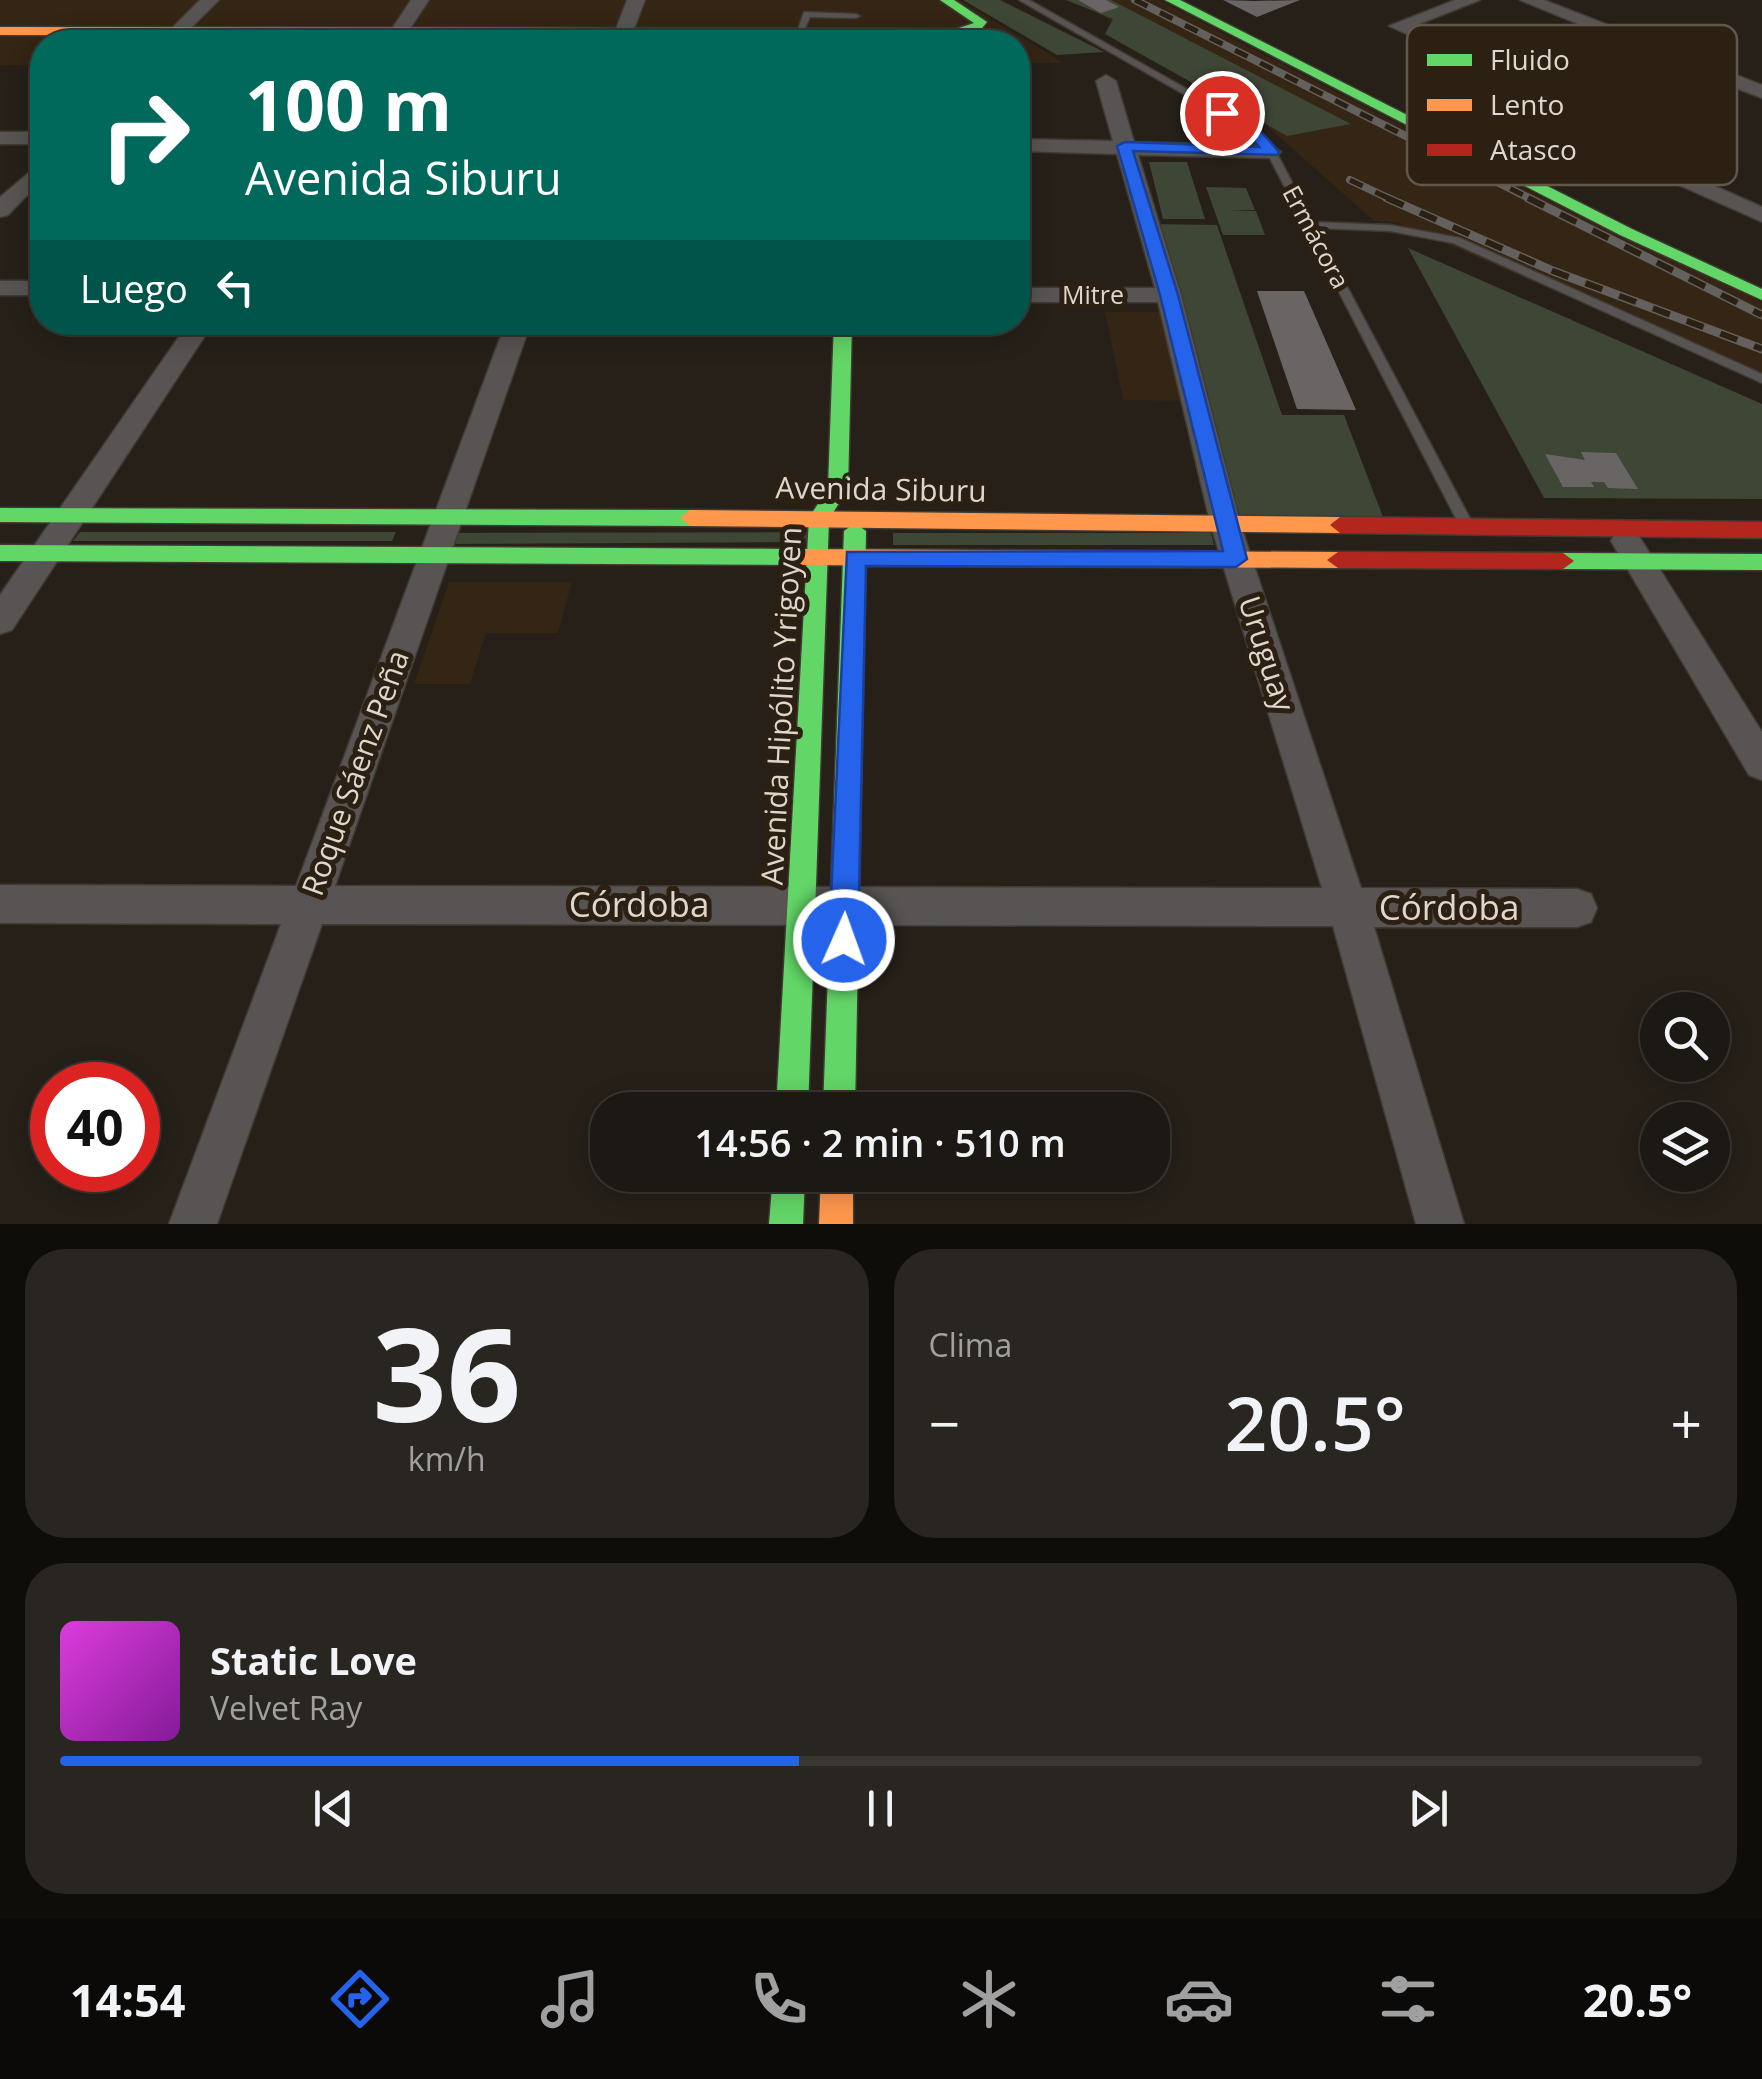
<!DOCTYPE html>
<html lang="es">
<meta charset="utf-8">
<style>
:root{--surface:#1c1813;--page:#292521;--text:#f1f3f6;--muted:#a0a0a0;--line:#3a3733;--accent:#2563eb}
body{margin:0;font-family:"Open Sans",sans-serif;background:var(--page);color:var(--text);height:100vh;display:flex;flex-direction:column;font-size:38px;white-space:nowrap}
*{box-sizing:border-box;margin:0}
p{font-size:32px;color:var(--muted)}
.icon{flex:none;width:55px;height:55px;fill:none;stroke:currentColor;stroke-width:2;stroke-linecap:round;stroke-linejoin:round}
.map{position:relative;height:1224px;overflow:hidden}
.drawer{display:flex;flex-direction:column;gap:25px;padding:25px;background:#0f0d0a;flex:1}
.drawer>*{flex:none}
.banner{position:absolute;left:30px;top:30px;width:1000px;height:305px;border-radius:40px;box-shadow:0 5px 25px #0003,0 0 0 2px var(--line);background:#00695c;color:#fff;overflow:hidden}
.fabs{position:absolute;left:1640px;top:992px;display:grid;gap:20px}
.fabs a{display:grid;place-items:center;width:90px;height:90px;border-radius:50%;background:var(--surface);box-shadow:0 5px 25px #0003,0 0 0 2px var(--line);font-size:50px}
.speed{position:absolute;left:30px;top:1062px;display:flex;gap:20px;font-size:50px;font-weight:700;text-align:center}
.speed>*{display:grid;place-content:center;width:130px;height:130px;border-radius:50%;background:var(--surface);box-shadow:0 5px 25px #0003,0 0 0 2px var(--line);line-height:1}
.speed .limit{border:15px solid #d22;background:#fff;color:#111}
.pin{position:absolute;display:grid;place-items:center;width:85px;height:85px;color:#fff;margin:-42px;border:5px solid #fff;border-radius:50%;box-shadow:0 2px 10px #0007}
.me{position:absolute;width:110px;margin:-55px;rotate:2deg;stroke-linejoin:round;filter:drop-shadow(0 0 8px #0008)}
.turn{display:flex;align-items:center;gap:35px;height:210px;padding:0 50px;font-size:45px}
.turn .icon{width:130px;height:130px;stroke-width:2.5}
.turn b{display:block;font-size:70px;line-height:85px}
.then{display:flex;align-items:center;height:95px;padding:0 50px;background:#0003;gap:20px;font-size:38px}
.big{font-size:75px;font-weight:600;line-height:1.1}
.drawer .widget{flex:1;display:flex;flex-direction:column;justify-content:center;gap:15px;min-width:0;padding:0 35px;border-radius:40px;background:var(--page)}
.drawer .dial{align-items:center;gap:0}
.dial b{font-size:130px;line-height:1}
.song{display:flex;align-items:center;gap:30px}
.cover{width:120px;height:120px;border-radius:15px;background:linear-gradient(135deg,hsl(300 70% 55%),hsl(290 70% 35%))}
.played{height:10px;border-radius:5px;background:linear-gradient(90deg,var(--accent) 45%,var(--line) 45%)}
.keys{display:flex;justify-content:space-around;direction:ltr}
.heat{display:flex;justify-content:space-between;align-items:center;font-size:55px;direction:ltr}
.drawer .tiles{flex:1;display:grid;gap:25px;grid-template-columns:1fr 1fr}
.widget:last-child{grid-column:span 2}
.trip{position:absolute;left:590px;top:1092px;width:580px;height:100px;border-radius:40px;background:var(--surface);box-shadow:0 5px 25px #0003,0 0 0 2px var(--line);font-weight:600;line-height:100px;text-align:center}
.dock{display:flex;height:160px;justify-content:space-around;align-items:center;background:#0b0a08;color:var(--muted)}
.dock .icon{width:70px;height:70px}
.dock .on{color:var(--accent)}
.dock b{font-size:45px;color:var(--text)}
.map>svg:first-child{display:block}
</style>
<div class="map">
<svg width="1762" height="1224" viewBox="0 0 1762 1224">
<rect width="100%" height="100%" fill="#262019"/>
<path fill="#342514" d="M0,0H960L1064,63H1018V42H42V65H0Z
M1074,0H1159L1504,179L1762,302V381L1398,223L1374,221L1259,119L1116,41L1122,27Z
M1105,312H1165L1188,401L1123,400Z
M449,582H572L558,633H486L470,684H414Z"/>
<path fill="#3e4636" d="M963,0H1000L1104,52L1057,55Z
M1066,0H1111L1351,124L1287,136L1105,34L1113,19Z
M1149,162H1187L1205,219H1163Z
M1206,187L1246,188L1255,210L1228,211H1256L1265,235H1223Z
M1154,224L1217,225L1282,415H1344L1383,517L1233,516Z
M1408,248L1762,404V499L1544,498Z
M80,532H396L392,541H73Z
M809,532V542L447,544L450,533Z
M893,533H1211L1214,545H893Z"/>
<path fill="#6a6565" d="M1078,0H1106L1119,7L1101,13Z
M1223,0L1254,1L1300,0L1257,17Z
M1257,291H1304L1356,410L1297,409Z
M1581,452L1616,453L1638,489L1608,488L1604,482H1591L1594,487H1563L1545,454L1585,460Z"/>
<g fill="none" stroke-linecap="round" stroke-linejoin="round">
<g stroke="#3f3a33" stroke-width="3">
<path id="lane" d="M1019,0H1029L1256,128L1273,146L1313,222L1390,225L1460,238L1762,374V383L1453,243L1390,231L1316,228L1475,528L1468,533L1463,532L1264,147L1250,132Z
M804,12L856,14L860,16L856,18L810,17L802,35H796Z"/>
</g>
<g stroke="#3f3a33" stroke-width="3">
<path id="street" d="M200,0H219L177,42H158Z
M411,0H429L401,42H383Z
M627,0H645L629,42H611Z
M1455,0H1480L1414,26L1602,108L1688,69L1520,0H1544L1762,85V98L1704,76L1587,129L1762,207V222L1571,137L1499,169H1485V161L1586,115L1389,26Z
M1106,75L1116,81L1134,142L1271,146L1281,152L1271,158L1138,155L1181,295L1241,526L1361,888L1577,889L1591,894L1597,908L1591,922L1577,927H1374L1464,1224H1416L1333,926L322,924L217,1224H169L281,924L0,923V885L296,886L506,322H531L335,886L1322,888L1211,526L1158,302H1018V288H1155L1117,154L1018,151V139L1113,141L1096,81Z
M0,132H42V144H0Z
M42,162V180L8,215L0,217V197Z
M0,281H42V295H0Z
M189,322H214L12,630L0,634V595Z
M1626,530L1637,533L1762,732V780L1749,775L1611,541L1615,533Z"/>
</g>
<g stroke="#3f3a33" stroke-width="3">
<path id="fast" d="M940,0H954L987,22L979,32L956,37L619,36L613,32L619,28L956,29L974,23Z
M1165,0H1180L1632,229L1762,289V300L1620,235Z
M834,322H852L848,489L829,519L808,1110H776L809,518L828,488Z
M0,508L690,510L700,518L690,526L0,522Z
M855,523L866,531L855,1110H823L844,531Z
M0,545L795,549L806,557L795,565L0,561Z
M1563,553L1762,554V570L1563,569L1552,561Z
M773,1175H805L803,1224H769Z"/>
</g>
<g stroke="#3f3a33" stroke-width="3">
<path id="slow" d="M0,27L619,28L625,32L619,36L0,35Z
M690,510L1340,517L1350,525L1340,533L690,526L680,518Z
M795,549L1338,552L1349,560L1338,568L795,565L784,557Z
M821,1175H853V1224H819Z"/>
</g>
<g stroke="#3f3a33" stroke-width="3">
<path id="jam" d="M1340,517L1762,522V538L1340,533L1330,525Z
M1338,552L1563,553L1574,561L1563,569L1338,568L1327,560Z"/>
</g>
<use href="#lane" fill="#575453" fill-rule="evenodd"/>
<use href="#street" fill="#575453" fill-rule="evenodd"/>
<use href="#fast" fill="#63d668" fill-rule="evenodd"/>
<use href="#slow" fill="#ff974d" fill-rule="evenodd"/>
<use href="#jam" fill="#b3261e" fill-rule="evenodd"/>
<g stroke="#63605d" stroke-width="8">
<path id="rail-far1" d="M1135,0L1533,200
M1350,180L1392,200"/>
</g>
<g stroke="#63605d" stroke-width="9">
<path id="rail" d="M1387,198L1553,271L1762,349
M1528,198L1762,315"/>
</g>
<use href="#rail-far1" stroke="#2c2013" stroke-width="5" stroke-dasharray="14" stroke-linecap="butt"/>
<use href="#rail" stroke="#2c2013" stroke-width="6" stroke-dasharray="18" stroke-linecap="butt"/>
</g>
<path fill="#2563eb" stroke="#184099" stroke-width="2.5" d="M1217,110C1242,109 1264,134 1279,152L1277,155L1133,151L1178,295L1247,559L1236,567L866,566L858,940L854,950L844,954L834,950L829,940L847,552L1223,551L1160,295L1117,146L1125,142L1259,147L1248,134L1217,116Z"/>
<g text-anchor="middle" stroke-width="10" stroke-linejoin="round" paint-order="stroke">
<g font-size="25" fill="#dfd7ce" stroke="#2c2013">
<text transform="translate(1316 237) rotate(62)" y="9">Ermácora</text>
<text x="1093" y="304">Mitre</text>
</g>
<g font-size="30" fill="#dfd7ce" stroke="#2c2013">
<text transform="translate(881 490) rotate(1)" y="10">Avenida Siburu</text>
<text transform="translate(1266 654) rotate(72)" y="10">Uruguay</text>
<text transform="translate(782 706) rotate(-87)" y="10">Avenida Hipólito Yrigoyen</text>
<text transform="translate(356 773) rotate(-70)" y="10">Roque Sáenz Peña</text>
</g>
<g font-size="35" fill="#dfd7ce" stroke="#2c2013">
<text x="639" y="917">Córdoba</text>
<text x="1449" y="920">Córdoba</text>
</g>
</g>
<rect x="1407" y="25" width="330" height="160" rx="15" fill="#2c2013" stroke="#62574b" stroke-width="2.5"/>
<rect x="1427" y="54" width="45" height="12" fill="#63d668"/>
<rect x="1427" y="99" width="45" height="12" fill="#ff974d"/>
<rect x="1427" y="144" width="45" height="12" fill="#b3261e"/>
<g font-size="28" fill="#dfd7ce">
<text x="1490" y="70">Fluido</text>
<text x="1490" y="115">Lento</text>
<text x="1490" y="160">Atasco</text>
</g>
</svg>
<div class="fabs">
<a><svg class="icon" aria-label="search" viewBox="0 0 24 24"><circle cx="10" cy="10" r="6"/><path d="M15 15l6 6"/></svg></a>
<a><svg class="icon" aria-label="layers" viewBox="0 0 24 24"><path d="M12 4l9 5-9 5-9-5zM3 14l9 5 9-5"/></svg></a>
</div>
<div class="speed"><div class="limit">40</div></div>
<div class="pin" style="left:1222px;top:113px;background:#d93025"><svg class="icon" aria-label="arrive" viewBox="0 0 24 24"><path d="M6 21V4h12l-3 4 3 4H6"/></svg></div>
<svg class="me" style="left:844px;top:940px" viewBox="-20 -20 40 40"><circle r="17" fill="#2563eb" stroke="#fff" stroke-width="3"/><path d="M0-11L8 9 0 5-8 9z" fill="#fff"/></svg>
<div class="trip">14:56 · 2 min · 510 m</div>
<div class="banner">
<div class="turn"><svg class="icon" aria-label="right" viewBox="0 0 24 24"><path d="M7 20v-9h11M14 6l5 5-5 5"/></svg><div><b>100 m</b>Avenida Siburu</div></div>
<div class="then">Luego<svg class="icon" aria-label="left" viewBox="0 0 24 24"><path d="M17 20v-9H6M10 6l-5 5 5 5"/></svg></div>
</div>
</div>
<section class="drawer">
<div class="tiles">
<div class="widget dial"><b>36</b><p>km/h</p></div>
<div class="widget"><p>Clima</p>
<div class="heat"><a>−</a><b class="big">20.5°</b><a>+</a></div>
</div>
<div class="widget">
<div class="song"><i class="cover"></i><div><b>Static Love</b><p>Velvet Ray</p></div></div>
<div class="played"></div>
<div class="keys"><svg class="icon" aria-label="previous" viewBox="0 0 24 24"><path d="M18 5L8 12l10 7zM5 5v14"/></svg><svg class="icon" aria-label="pause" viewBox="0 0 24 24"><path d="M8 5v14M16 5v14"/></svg><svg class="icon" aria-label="next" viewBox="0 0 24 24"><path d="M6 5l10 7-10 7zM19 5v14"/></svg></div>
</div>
</div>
</section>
<nav class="dock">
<b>14:54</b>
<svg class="icon on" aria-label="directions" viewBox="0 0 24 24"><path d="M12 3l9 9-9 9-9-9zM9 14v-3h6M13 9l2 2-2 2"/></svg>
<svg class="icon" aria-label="music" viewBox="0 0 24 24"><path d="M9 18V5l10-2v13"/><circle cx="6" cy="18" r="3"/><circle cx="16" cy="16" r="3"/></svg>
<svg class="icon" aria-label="phone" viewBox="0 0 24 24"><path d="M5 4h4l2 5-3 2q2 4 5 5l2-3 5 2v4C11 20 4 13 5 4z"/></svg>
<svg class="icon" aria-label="climate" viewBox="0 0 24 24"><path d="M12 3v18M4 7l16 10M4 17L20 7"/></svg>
<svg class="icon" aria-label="car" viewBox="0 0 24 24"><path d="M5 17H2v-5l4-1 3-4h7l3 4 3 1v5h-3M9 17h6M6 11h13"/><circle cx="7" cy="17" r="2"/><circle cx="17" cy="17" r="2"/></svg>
<svg class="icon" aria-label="filters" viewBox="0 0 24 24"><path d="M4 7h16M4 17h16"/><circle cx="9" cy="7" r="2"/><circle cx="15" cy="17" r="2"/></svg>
<b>20.5°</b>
</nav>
